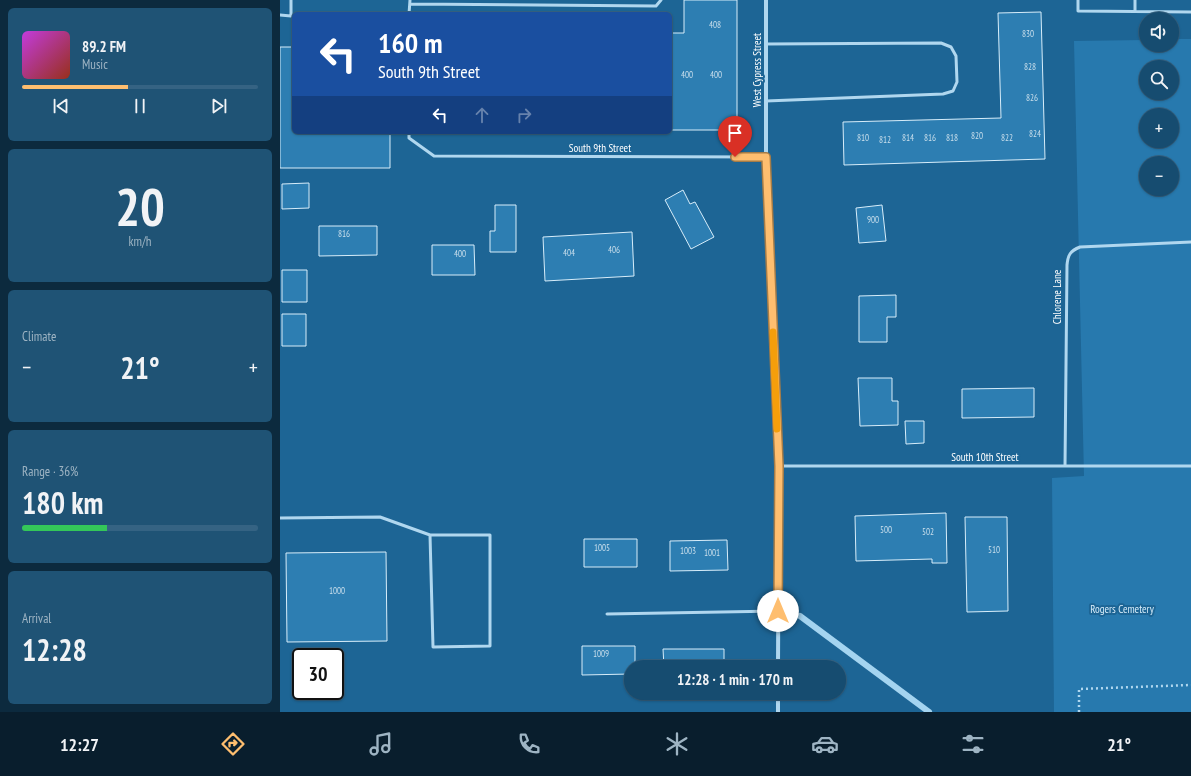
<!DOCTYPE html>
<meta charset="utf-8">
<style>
:root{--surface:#164c70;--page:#1f5375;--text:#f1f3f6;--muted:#9eb4c3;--line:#356383;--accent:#febe6f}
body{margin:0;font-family:"PT Sans Narrow",sans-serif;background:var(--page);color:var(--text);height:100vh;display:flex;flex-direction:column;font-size:15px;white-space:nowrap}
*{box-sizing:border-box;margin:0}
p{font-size:13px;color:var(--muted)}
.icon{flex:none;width:22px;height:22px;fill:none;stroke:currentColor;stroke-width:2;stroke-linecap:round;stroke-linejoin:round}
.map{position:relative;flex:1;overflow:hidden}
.drawer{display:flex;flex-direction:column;gap:8px;padding:8px;background:#0c2a3e;width:280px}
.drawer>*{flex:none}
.guide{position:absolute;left:12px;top:12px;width:380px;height:122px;border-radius:6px;box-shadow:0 1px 3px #0004,0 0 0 1px var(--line);background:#1a4fa0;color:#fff;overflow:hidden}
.tools{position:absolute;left:859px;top:12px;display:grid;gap:8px}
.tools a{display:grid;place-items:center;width:40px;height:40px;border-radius:50%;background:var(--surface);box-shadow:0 1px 3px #0004,0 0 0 1px var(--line);font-size:20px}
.speed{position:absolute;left:12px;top:648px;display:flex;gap:8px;font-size:20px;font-weight:700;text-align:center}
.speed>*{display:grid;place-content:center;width:52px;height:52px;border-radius:50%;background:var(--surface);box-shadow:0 1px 3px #0004,0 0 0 1px var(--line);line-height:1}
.speed .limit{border:2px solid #111;border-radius:6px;background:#fff;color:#111}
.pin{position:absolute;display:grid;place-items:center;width:34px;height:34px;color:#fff;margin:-41px -17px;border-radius:50% 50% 50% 0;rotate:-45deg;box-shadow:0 0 4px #0007}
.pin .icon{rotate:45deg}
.me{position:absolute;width:44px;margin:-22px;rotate:0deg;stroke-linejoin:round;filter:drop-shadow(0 0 3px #0008)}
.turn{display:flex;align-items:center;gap:14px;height:84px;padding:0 20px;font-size:18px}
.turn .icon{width:52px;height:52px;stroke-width:2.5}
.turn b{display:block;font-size:28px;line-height:34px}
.lanes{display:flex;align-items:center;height:38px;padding:0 20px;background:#0003;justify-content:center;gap:20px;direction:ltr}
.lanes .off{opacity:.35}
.big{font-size:30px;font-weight:700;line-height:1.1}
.drawer .card{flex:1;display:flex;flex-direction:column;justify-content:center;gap:6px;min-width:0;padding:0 14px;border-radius:6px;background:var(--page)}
.drawer .dial{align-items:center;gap:0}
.dial b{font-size:52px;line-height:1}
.song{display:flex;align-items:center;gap:12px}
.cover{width:48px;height:48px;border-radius:6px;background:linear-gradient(135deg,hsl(290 70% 55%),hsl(10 70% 35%))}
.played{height:4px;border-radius:2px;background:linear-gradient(90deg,var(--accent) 45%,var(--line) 45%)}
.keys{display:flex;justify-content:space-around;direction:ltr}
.heat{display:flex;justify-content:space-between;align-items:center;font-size:22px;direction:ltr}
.charge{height:6px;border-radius:3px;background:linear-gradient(90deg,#34c759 36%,var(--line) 0)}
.trip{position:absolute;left:344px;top:660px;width:222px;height:40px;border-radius:20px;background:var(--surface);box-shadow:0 1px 3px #0004,0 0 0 1px var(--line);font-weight:700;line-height:40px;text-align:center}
.tab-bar{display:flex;height:64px;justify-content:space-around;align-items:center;background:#091e2d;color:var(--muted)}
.tab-bar .icon{width:28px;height:28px}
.tab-bar .active{color:var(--accent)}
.tab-bar b{font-size:18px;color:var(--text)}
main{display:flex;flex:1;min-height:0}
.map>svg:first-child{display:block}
</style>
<main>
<section class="drawer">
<div class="card">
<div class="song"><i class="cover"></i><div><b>89.2 FM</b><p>Music</p></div></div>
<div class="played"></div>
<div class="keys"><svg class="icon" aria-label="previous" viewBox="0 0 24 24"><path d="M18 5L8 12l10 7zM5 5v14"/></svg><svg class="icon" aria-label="pause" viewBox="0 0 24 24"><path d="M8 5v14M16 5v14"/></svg><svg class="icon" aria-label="next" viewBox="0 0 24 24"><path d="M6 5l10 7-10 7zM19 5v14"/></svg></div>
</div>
<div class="card dial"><b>20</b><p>km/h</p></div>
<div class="card"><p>Climate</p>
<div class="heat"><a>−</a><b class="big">21°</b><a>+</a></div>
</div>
<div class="card"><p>Range · 36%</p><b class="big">180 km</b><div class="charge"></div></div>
<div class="card"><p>Arrival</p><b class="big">12:28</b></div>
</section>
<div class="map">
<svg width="911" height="712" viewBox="0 0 911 712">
<rect width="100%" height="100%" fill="#1d6595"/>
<path fill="#2779ae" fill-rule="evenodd" d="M892,39H911V712H774L772,478L804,476L794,41L866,40V45H892ZM866,67H892V93H866ZM866,115H892V141H866ZM866,163H892V189H866Z"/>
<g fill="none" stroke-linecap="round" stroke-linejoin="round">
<path stroke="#a4d4f0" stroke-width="6" d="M520,616L649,712"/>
</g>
<path fill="#2d7eb2" stroke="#d7edfa" d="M404,0H457V130H390V33H404Z
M761,12L765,159L564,165L563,122L721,118L718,13Z
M0,47H14V132H110V168H0Z
M29,183V208L2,209V184Z
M403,190L410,204L415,202L434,237L411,249L385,200Z
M215,205H236V252H210V231H215Z
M602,205L606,241L579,243L576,208Z
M39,226H97V255L39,256Z
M352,232L354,276L265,281L263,237Z
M152,245H194L195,275H152Z
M2,270H27V302H2Z
M616,295V317H607V342H579V296Z
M2,314H26V346H2Z
M578,378H612V401H618V425L580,426Z
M754,388V417L682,418V389Z
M625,421H644V443L626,444Z
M666,513L667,563H652V559L576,561L575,516Z
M685,517H727L728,611L687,612Z
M304,539H357V567H304Z
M447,540L448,570L390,571V541Z
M106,552L107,641L7,642L6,553Z
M302,646H355V667H351V674L302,675Z
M383,649H444V667H384Z"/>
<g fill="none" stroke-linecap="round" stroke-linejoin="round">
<path stroke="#b0d7ef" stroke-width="2.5" stroke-dasharray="2 3" stroke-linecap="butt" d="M799,712V689L911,685"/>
<path stroke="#b0d7ef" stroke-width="3" d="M798,0V11L911,12
M855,0V11
M130,4L376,6L381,0
M129,14L130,0
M0,15L11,16V0
M486,44L661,43L671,47L676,56L677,82L673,91L663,94L486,101
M129,132V138L154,156L486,157
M499,466H911
M785,466L787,265C788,255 790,251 800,247L911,242
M0,518L100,517L150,535H210V646L153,647L150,535
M327,614L498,611"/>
<path stroke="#b0d7ef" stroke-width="4" d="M486,0V157L499,466L498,667
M498,712V693"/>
</g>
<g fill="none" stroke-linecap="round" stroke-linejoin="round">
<g stroke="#a57c48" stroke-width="10">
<path id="route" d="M455,157H486L499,466L498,611"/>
</g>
<use href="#route" stroke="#febe6f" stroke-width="7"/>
<path stroke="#f59e0b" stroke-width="7" d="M493,332L497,429"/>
</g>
<g text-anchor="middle" stroke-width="4" stroke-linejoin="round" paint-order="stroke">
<g font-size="9" fill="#cadfec">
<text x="435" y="28">408</text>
<text x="748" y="37">830</text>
<text x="750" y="70">828</text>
<text x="407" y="78">400</text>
<text x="436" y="78">400</text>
<text x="752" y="101">826</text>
<text x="755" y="137">824</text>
<text x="697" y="139">820</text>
<text x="583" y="141">810</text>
<text x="628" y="141">814</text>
<text x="650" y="141">816</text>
<text x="672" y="141">818</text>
<text x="727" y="141">822</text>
<text x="605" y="143">812</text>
<text x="593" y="223">900</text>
<text x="64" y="237">816</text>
<text x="334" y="253">406</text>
<text x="289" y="256">404</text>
<text x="180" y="257">400</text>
<text x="606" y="533">500</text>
<text x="648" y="535">502</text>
<text x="322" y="551">1005</text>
<text x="714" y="553">510</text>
<text x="408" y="554">1003</text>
<text x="432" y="556">1001</text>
<text x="57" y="594">1000</text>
<text x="321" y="657">1009</text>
</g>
<g font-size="11" fill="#fff" stroke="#1d6595">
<text transform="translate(477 70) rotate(-90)" y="4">West Cypress Street</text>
<text x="320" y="152">South 9th Street</text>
<text transform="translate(777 297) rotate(-90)" y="4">Chlorene Lane</text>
<text x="705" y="461">South 10th Street</text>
</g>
<g font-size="11" fill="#d7edfa" stroke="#1d6595">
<text x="842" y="613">Rogers Cemetery</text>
</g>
</g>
</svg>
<div class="tools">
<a><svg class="icon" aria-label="sound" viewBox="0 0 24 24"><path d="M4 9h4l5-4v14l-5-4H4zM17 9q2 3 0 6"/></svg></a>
<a><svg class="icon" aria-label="search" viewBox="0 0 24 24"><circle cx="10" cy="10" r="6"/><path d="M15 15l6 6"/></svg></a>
<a>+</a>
<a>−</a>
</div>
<div class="speed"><div class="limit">30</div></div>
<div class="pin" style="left:455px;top:157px;background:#d93025"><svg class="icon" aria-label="arrive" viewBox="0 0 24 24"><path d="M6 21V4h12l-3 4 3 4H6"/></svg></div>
<svg class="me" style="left:498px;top:611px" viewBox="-20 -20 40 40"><circle r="19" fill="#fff"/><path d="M0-13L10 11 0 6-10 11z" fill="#febe6f"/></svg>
<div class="trip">12:28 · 1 min · 170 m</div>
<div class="guide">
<div class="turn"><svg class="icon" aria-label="left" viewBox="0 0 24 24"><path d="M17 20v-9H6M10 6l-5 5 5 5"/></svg><div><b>160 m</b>South 9th Street</div></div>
<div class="lanes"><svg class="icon" aria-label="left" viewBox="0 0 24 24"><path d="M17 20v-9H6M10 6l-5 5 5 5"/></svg><svg class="icon off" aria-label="ahead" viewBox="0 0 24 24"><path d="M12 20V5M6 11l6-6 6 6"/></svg><svg class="icon off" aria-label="right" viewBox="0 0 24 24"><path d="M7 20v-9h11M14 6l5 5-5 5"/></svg></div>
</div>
</div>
</main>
<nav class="tab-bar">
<b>12:27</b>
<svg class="icon active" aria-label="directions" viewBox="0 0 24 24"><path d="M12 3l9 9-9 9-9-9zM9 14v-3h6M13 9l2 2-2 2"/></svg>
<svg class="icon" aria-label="music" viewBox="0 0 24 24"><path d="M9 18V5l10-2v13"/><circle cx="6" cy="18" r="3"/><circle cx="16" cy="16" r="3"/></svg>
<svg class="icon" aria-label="phone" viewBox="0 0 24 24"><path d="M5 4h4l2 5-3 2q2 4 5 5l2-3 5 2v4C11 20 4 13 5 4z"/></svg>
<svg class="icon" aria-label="climate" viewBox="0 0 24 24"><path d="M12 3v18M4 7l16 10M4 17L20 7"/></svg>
<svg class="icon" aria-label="car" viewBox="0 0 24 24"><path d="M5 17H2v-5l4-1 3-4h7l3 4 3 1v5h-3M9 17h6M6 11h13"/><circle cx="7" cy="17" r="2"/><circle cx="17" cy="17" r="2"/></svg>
<svg class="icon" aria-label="filters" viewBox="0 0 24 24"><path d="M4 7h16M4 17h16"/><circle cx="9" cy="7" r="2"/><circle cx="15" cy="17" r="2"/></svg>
<b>21°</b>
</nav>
